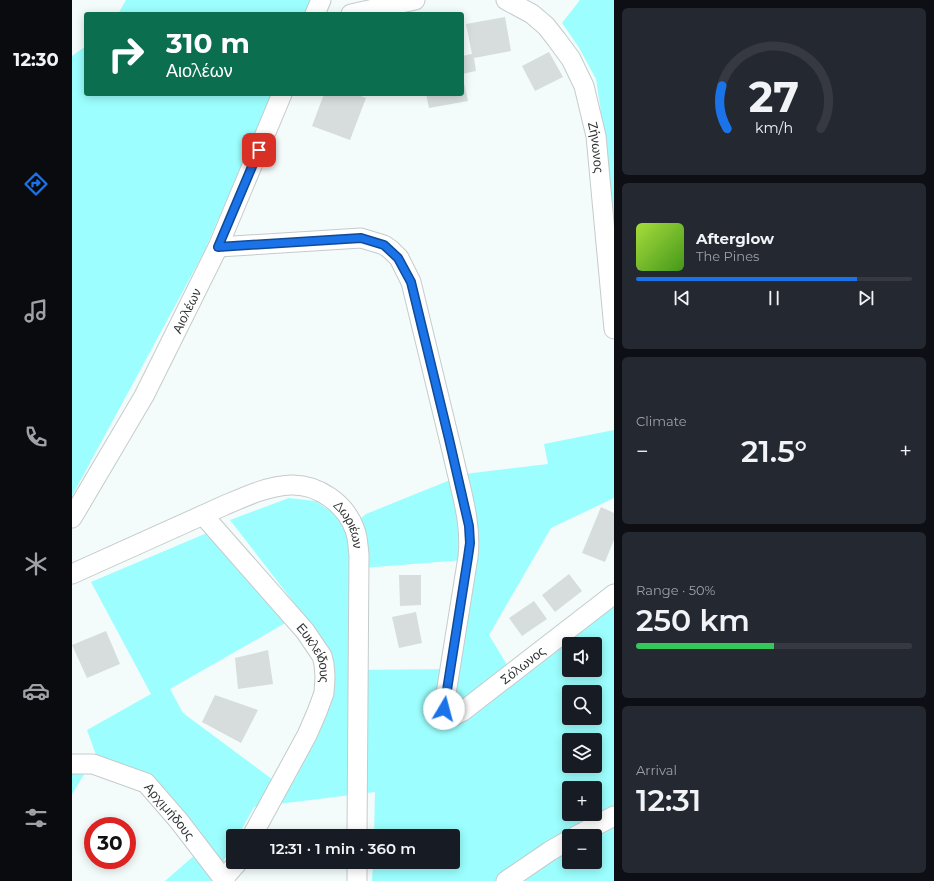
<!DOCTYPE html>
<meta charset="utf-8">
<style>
:root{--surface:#171b24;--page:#242831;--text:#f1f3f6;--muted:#9ea1a6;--line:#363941;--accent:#1a73e8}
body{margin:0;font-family:Montserrat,sans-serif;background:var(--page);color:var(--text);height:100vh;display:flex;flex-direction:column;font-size:15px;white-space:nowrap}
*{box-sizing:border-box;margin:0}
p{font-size:13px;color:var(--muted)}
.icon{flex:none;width:22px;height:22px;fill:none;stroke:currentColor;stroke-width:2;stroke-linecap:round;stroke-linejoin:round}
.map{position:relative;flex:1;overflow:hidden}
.sheet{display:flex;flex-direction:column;gap:8px;padding:8px;background:#0d0f14;width:320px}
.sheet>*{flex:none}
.guide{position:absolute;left:12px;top:12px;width:380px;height:84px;border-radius:4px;box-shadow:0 2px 10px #0003;background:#0b6e4f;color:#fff;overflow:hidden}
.tools{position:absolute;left:490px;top:637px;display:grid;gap:8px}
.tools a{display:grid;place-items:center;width:40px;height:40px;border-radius:4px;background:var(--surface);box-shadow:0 2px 10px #0003;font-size:20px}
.speed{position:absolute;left:12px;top:817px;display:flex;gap:8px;font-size:20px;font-weight:700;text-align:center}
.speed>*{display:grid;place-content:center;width:52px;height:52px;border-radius:50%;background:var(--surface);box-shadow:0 2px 10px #0003;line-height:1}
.speed .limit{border:6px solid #d22;background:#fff;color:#111}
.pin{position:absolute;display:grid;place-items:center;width:34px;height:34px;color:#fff;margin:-17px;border-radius:8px;box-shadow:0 2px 6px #0006}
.me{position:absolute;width:44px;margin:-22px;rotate:8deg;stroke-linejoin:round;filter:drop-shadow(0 0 3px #0008)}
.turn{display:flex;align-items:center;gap:14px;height:84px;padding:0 16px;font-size:18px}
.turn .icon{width:52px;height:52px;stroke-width:2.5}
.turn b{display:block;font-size:28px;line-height:34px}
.big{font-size:30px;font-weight:600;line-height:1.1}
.sheet .tile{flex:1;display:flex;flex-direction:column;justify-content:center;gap:6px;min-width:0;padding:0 14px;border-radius:6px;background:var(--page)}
.sheet .dial{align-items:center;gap:0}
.dial svg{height:104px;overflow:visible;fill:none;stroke:var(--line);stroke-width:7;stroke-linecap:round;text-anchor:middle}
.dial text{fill:var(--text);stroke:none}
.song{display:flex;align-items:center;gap:12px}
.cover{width:48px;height:48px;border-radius:6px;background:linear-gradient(135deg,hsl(80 70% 55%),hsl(100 70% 35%))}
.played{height:4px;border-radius:2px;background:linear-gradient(90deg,var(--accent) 80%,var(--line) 80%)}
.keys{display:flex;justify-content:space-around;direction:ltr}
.heat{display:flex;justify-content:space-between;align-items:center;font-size:22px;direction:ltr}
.charge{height:6px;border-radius:3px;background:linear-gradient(90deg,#34c759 50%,var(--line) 0)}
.trip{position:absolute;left:154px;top:829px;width:234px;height:40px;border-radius:4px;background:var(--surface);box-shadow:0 2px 10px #0003;font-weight:600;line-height:40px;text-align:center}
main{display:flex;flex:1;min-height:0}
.menu{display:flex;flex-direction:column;width:72px;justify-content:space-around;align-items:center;background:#090b0e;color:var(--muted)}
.menu .icon{width:28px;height:28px}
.menu .active{color:var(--accent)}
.menu b{font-size:18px;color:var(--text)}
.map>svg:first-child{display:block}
</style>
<main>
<nav class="menu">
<b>12:30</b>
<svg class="icon active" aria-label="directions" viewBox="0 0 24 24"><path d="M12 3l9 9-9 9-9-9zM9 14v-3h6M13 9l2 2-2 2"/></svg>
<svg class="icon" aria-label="music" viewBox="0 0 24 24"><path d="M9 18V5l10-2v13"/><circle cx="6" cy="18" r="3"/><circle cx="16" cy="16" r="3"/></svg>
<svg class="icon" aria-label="phone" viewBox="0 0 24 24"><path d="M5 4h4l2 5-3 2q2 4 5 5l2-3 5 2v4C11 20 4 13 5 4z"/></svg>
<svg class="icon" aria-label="climate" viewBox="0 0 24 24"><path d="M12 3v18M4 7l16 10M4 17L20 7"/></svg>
<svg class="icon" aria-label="car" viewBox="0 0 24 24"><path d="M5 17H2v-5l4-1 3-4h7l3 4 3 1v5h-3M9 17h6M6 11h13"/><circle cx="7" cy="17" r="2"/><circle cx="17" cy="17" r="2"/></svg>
<svg class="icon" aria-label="filters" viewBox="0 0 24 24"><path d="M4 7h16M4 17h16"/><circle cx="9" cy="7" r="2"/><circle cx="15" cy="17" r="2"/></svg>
</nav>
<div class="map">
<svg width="542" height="881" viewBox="0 0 542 881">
<rect width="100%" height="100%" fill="#f4fbfb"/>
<path fill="#9cfefe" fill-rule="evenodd" d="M54,0H238L233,14H46Z
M508,0H542V212H538L534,145L524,79L506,46L490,23Z
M14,46V94H201L131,254L0,496V56Z
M542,430V498L479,528L417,635L443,678L542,603V881H300L301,862H381V836H302L303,792L182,807L166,836H161V845L151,862L145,864L67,772L24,755L15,730L79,694L19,582L135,533L215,622L98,689L111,713L212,788L256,697L257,648L158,520L217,498L243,501L260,512L276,529L294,514L393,474L476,464L472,444ZM405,559L388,669L279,670L277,569ZM497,644H523V670H497ZM497,692H523V718H497ZM497,740H523V766H497ZM497,788H523V814H497ZM497,836H523V862H497Z
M0,771H14L0,794Z
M124,854L140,881H93Z"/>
<path fill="#d7dddd" d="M433,17L439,51L402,58L404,71L390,74V56L400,54L394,24Z
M477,52L491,77L463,91L450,66Z
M390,74L396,101L357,108L354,94H390Z
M252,94H283L294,98L278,140L240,126Z
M529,507L542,513V540L533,562L510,553Z
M497,574L510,591L483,612L470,595Z
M327,575H349V605L328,606Z
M462,601L475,619L450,636L437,618Z
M344,612L350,643L327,648L320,617Z
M34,631L48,664L15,678L0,645Z
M196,650L201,684L166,689L163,658Z
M143,695L186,710L169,743L130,722Z"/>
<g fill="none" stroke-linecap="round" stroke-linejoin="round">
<g stroke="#c5cbcb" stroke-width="21">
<g id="minor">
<path id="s1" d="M434,0L460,14L474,26L485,40L499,59L512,86L524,136L542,329"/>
<path d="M243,14L249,0"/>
<path d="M279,14L343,0"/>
<path id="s2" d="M146,247L289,238L312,245L319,250L327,258L339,282C353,340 367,397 381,455C388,488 400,522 396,557L372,706L373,711L376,715H383L391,711L542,594"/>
<path id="s3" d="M131,515L233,631L250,656L252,664L253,677L252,693L245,712L235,735L180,836"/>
<path id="s4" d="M0,518L72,396L146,247L210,94"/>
<path id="s5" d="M0,574L151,506C172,497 195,486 219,485C246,484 274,504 283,530C286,538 286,547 287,555L285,836"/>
<path id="s6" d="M0,764H21L74,783L107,821L153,881"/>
<path d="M504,836L542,816"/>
<path d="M152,878L166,862"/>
<path d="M285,881V862"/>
<path d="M434,881L478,851L497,840"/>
</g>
</g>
<use href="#minor" stroke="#fff" stroke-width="19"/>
</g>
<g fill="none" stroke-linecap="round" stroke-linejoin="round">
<g stroke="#114b97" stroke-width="10">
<path id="route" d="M187,150L146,247L289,238L312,245L326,258L339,282L377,439L397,526L398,543L396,557L372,709"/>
</g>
<use href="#route" stroke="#1a73e8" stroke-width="7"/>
</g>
<g text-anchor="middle" stroke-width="4" stroke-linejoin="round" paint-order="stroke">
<g font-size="13" fill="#303333" stroke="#fff">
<text dy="5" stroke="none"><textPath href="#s1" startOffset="182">Ζήνωνος</textPath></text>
<text dy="5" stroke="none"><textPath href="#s4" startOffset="237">Αιολέων</textPath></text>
<text dy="5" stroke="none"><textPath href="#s5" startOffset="313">Δωριέων</textPath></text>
<text dy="5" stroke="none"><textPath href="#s3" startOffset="179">Ευκλείδους</textPath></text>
<text dy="5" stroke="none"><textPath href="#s2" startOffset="748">Σόλωνος</textPath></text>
<text dy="5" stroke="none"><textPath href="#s6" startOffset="114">Αρχιμήδους</textPath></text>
</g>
</g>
</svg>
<div class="tools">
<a><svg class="icon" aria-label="sound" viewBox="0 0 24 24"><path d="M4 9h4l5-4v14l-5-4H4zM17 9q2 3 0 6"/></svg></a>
<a><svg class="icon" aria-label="search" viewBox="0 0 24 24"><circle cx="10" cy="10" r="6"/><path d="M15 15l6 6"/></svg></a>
<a><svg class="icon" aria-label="layers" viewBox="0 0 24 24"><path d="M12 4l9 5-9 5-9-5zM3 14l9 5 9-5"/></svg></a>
<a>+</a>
<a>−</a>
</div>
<div class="speed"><div class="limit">30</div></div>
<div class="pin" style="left:187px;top:150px;background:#d93025"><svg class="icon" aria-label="arrive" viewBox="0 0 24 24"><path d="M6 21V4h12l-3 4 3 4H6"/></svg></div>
<svg class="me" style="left:372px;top:709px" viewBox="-20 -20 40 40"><circle r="19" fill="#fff"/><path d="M0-13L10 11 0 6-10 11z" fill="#1a73e8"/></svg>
<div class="trip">12:31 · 1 min · 360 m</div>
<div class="guide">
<div class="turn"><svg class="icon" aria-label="right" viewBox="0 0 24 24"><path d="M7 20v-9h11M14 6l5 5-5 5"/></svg><div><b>310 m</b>Αιολέων</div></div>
</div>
</div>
<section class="sheet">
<div class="tile dial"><svg viewBox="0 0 100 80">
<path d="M14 69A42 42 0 1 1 86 69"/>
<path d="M14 69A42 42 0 0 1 10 36" stroke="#1a73e8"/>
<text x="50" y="56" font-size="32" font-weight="700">27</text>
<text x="50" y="72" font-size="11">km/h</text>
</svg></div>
<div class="tile">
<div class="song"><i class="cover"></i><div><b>Afterglow</b><p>The Pines</p></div></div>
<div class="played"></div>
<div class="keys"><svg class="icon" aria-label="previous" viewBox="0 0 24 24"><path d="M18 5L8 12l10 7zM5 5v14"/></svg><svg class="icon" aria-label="pause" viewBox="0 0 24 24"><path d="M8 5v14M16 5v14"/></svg><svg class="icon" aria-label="next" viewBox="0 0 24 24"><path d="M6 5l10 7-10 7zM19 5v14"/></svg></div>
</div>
<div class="tile"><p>Climate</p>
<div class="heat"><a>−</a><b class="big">21.5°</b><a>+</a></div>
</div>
<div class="tile"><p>Range · 50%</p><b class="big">250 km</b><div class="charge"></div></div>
<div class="tile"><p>Arrival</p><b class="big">12:31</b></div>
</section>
</main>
